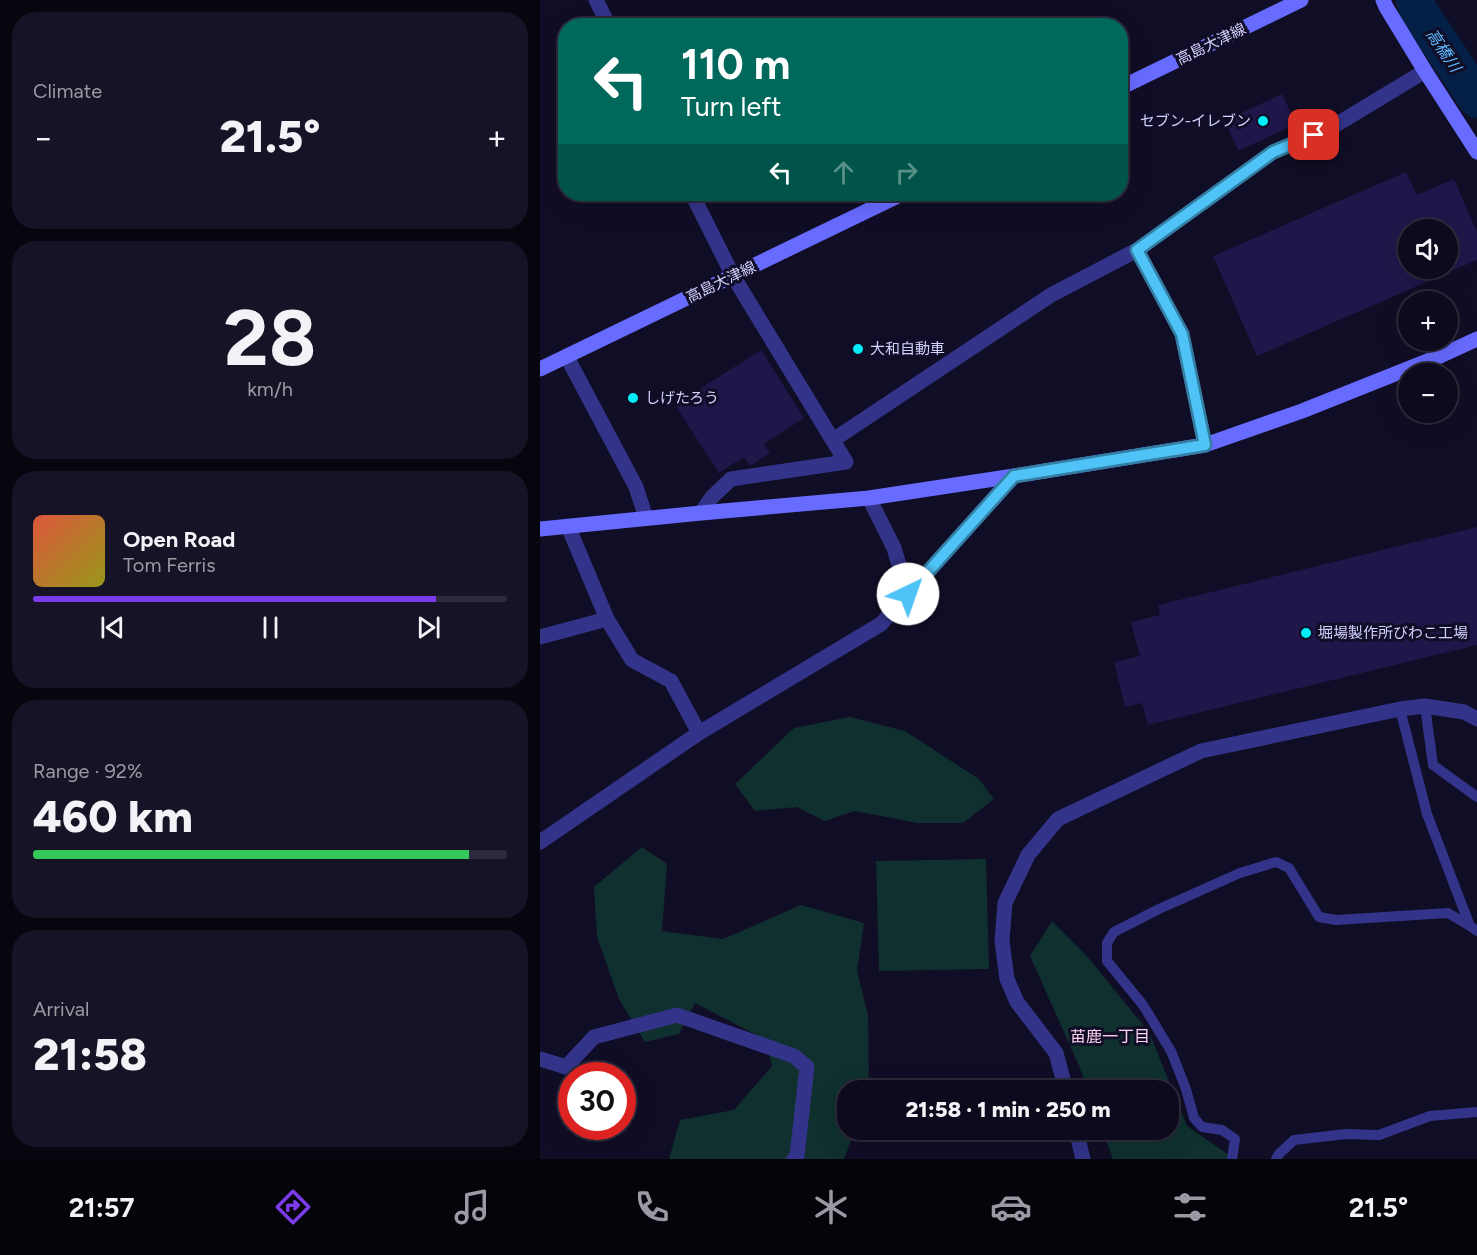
<!DOCTYPE html>
<meta charset="utf-8">
<style>
:root{--surface:#0c0a1c;--page:#151325;--text:#f1f3f6;--muted:#9a9aa3;--line:#2c2b3b;--accent:#7c3aed}
body{margin:0;font-family:Figtree,"Noto Sans JP",sans-serif;background:var(--page);color:var(--text);height:100vh;display:flex;flex-direction:column;font-size:22px;white-space:nowrap}
*{box-sizing:border-box;margin:0}
p{font-size:20px;color:var(--muted)}
.icon{flex:none;width:33px;height:33px;fill:none;stroke:currentColor;stroke-width:2;stroke-linecap:round;stroke-linejoin:round}
.map{position:relative;flex:1;overflow:hidden}
.details{display:flex;flex-direction:column;gap:12px;padding:12px;background:#07060f;width:540px}
.details>*{flex:none}
.guide{position:absolute;left:18px;top:18px;width:570px;height:183px;border-radius:24px;box-shadow:0 6px 24px #0002,0 0 0 2px var(--line);background:#00695c;color:#fff;overflow:hidden}
.controls{position:absolute;left:858px;top:219px;display:grid;gap:12px}
.controls a{display:grid;place-items:center;width:60px;height:60px;border-radius:50%;background:var(--surface);box-shadow:0 6px 24px #0002,0 0 0 2px var(--line);font-size:30px}
.speed{position:absolute;left:18px;top:1062px;display:flex;gap:12px;font-size:30px;font-weight:700;text-align:center}
.speed>*{display:grid;place-content:center;width:78px;height:78px;border-radius:50%;background:var(--surface);box-shadow:0 6px 24px #0002,0 0 0 2px var(--line);line-height:1}
.speed .limit{border:9px solid #d22;background:#fff;color:#111}
.pin{position:absolute;display:grid;place-items:center;width:51px;height:51px;color:#fff;margin:-26px;border-radius:12px;box-shadow:0 3px 9px #0006}
.me{position:absolute;width:66px;margin:-33px;rotate:42deg;stroke-linejoin:round;filter:drop-shadow(0 0 4px #0008)}
.turn{display:flex;align-items:center;gap:21px;height:126px;padding:0 24px;font-size:27px}
.turn .icon{width:78px;height:78px;stroke-width:2.5}
.turn b{display:block;font-size:42px;line-height:51px}
.lanes{display:flex;align-items:center;height:57px;padding:0 24px;background:#0003;justify-content:center;gap:30px;direction:ltr}
.lanes .off{opacity:.35}
.big{font-size:45px;font-weight:800;line-height:1.1}
.details .widget{flex:1;display:flex;flex-direction:column;justify-content:center;gap:9px;min-width:0;padding:0 21px;border-radius:24px;background:var(--page)}
.details .dial{align-items:center;gap:0}
.dial b{font-size:78px;line-height:1}
.song{display:flex;align-items:center;gap:18px}
.cover{width:72px;height:72px;border-radius:9px;background:linear-gradient(135deg,hsl(10 70% 55%),hsl(60 70% 35%))}
.played{height:6px;border-radius:3px;background:linear-gradient(90deg,var(--accent) 85%,var(--line) 85%)}
.keys{display:flex;justify-content:space-around;direction:ltr}
.heat{display:flex;justify-content:space-between;align-items:center;font-size:33px;direction:ltr}
.charge{height:9px;border-radius:4px;background:linear-gradient(90deg,#34c759 92%,var(--line) 0)}
.trip{position:absolute;left:297px;top:1080px;width:342px;height:60px;border-radius:24px;background:var(--surface);box-shadow:0 6px 24px #0002,0 0 0 2px var(--line);font-weight:800;line-height:60px;text-align:center}
.tabs{display:flex;height:96px;justify-content:space-around;align-items:center;background:#05040b;color:var(--muted)}
.tabs .icon{width:42px;height:42px}
.tabs .selected{color:var(--accent)}
.tabs b{font-size:27px;color:var(--text)}
main{display:flex;flex:1;min-height:0}
.map>svg:first-child{display:block}
</style>
<main>
<section class="details">
<div class="widget"><p>Climate</p>
<div class="heat"><a>−</a><b class="big">21.5°</b><a>+</a></div>
</div>
<div class="widget dial"><b>28</b><p>km/h</p></div>
<div class="widget">
<div class="song"><i class="cover"></i><div><b>Open Road</b><p>Tom Ferris</p></div></div>
<div class="played"></div>
<div class="keys"><svg class="icon" aria-label="previous" viewBox="0 0 24 24"><path d="M18 5L8 12l10 7zM5 5v14"/></svg><svg class="icon" aria-label="pause" viewBox="0 0 24 24"><path d="M8 5v14M16 5v14"/></svg><svg class="icon" aria-label="next" viewBox="0 0 24 24"><path d="M6 5l10 7-10 7zM19 5v14"/></svg></div>
</div>
<div class="widget"><p>Range · 92%</p><b class="big">460 km</b><div class="charge"></div></div>
<div class="widget"><p>Arrival</p><b class="big">21:58</b></div>
</section>
<div class="map">
<svg width="937" height="1159" viewBox="0 0 937 1159">
<rect width="100%" height="100%" fill="#100d26"/>
<path fill="#0f302e" d="M310,717L365,731L439,779L454,799L423,823H378L314,811L285,821L257,807L215,811L195,784L254,728Z
M102,847L127,864L122,931L183,939L261,905L324,923L317,971L328,1015L329,1090H308V1130H315L304,1159H129L140,1120L194,1110L232,1066L226,1040L155,1003L139,1034L105,1042L79,999L57,937L54,887Z
M446,859L449,969L339,971L336,861Z
M512,921L545,954L609,1032L647,1126L695,1159H573L562,1130H628V1090H548L540,1068L490,956Z"/>
<g fill="none" stroke-linecap="round" stroke-linejoin="round">
<path stroke="#052046" stroke-width="38" d="M875,0L878,10L937,99"/>
</g>
<path fill="#1f1749" fill-rule="evenodd" d="M742,94L756,124L698,151L686,123L696,119L695,116Z
M866,172L877,195L914,179L937,232V260L717,356L673,256ZM868,230H908V268H868Z
M221,350L264,418L224,444L230,453L210,466L204,457L179,473L135,405Z
M937,527V645L608,725L602,703L585,707L574,662L600,656L591,622L620,615L618,605Z"/>
<g fill="none" stroke-linecap="round" stroke-linejoin="round">
<path stroke="#333489" stroke-width="10" d="M885,706L893,765L937,797
M860,709L887,814L930,926L937,931
M692,1159L695,1139L682,1130L662,1127L654,1118L646,1089L631,1051L603,1005L567,961V943L574,932L619,909L700,873L736,862L749,868L779,917L796,920L908,913L930,926
M736,1159L739,1154L754,1140L806,1134L839,1135L890,1116L937,1112"/>
<path stroke="#333489" stroke-width="15" d="M56,0L69,26
M152,194L193,276L306,462L191,479L172,497L161,513
M597,250L642,334L665,445
M27,357L96,487L106,518
M293,440L511,295L597,250L733,152L794,126L885,71
M329,498L354,548L368,595
M28,526L67,619L92,660L131,681L159,733
M0,637L67,619
M0,842L159,733L341,624L474,476
M0,1059L26,1067L54,1037L137,1015L254,1056L267,1067L257,1156L254,1159
M526,1090L516,1053L477,1002L467,979L462,941L465,903L488,855L518,819L661,751L860,709L885,706L924,712L937,719
M536,1130L543,1159"/>
<path stroke="#686bff" stroke-width="15" d="M843,0L846,7L885,71L937,152
M580,88L761,0
M0,369L362,194
M0,529L161,513L329,498L474,476L665,445L762,411L900,356L937,339"/>
</g>
<g fill="none" stroke-linecap="round" stroke-linejoin="round">
<g stroke="#337fa1" stroke-width="15">
<path id="route" d="M368,594L474,476L665,445L642,334L597,250L733,152L774,135"/>
</g>
<use href="#route" stroke="#4fc3f7" stroke-width="10"/>
</g>
<g fill="#00eefc" stroke="#100d26" stroke-width="2">
<circle cx="723" cy="121" r="6"/>
<circle cx="318" cy="349" r="6"/>
<circle cx="93" cy="398" r="6"/>
<circle cx="766" cy="633" r="6"/>
</g>
<g text-anchor="middle" stroke-width="6" stroke-linejoin="round" paint-order="stroke">
<g font-size="15" fill="#d5d1ff" stroke="#100d26">
<text transform="translate(671 44) rotate(-26)" y="5">高島大津線</text>
<text transform="translate(181 282) rotate(-26)" y="5">高島大津線</text>
</g>
<g font-size="15" fill="#d5d1ff" stroke="#100d26" text-anchor="start">
<text x="711" y="126" text-anchor="end">セブン-イレブン</text>
<text x="330" y="354">大和自動車</text>
<text x="105" y="403">しげたろう</text>
<text x="778" y="638">堀場製作所びわこ工場</text>
</g>
<g font-size="16" font-style="italic" fill="#5fbcff" stroke="#100d26">
<text transform="translate(904 50) rotate(56)" y="6">高橋川</text>
</g>
<g font-size="16" fill="#ffd3f1" stroke="#100d26">
<text x="570" y="1042">苗鹿一丁目</text>
</g>
</g>
</svg>
<div class="controls">
<a><svg class="icon" aria-label="sound" viewBox="0 0 24 24"><path d="M4 9h4l5-4v14l-5-4H4zM17 9q2 3 0 6"/></svg></a>
<a>+</a>
<a>−</a>
</div>
<div class="speed"><div class="limit">30</div></div>
<div class="pin" style="left:774px;top:135px;background:#d93025"><svg class="icon" aria-label="arrive" viewBox="0 0 24 24"><path d="M6 21V4h12l-3 4 3 4H6"/></svg></div>
<svg class="me" style="left:368px;top:594px" viewBox="-20 -20 40 40"><circle r="19" fill="#fff"/><path d="M0-13L10 11 0 6-10 11z" fill="#4fc3f7"/></svg>
<div class="trip">21:58 · 1 min · 250 m</div>
<div class="guide">
<div class="turn"><svg class="icon" aria-label="left" viewBox="0 0 24 24"><path d="M17 20v-9H6M10 6l-5 5 5 5"/></svg><div><b>110 m</b>Turn left</div></div>
<div class="lanes"><svg class="icon" aria-label="left" viewBox="0 0 24 24"><path d="M17 20v-9H6M10 6l-5 5 5 5"/></svg><svg class="icon off" aria-label="ahead" viewBox="0 0 24 24"><path d="M12 20V5M6 11l6-6 6 6"/></svg><svg class="icon off" aria-label="right" viewBox="0 0 24 24"><path d="M7 20v-9h11M14 6l5 5-5 5"/></svg></div>
</div>
</div>
</main>
<nav class="tabs">
<b>21:57</b>
<svg class="icon selected" aria-label="directions" viewBox="0 0 24 24"><path d="M12 3l9 9-9 9-9-9zM9 14v-3h6M13 9l2 2-2 2"/></svg>
<svg class="icon" aria-label="music" viewBox="0 0 24 24"><path d="M9 18V5l10-2v13"/><circle cx="6" cy="18" r="3"/><circle cx="16" cy="16" r="3"/></svg>
<svg class="icon" aria-label="phone" viewBox="0 0 24 24"><path d="M5 4h4l2 5-3 2q2 4 5 5l2-3 5 2v4C11 20 4 13 5 4z"/></svg>
<svg class="icon" aria-label="climate" viewBox="0 0 24 24"><path d="M12 3v18M4 7l16 10M4 17L20 7"/></svg>
<svg class="icon" aria-label="car" viewBox="0 0 24 24"><path d="M5 17H2v-5l4-1 3-4h7l3 4 3 1v5h-3M9 17h6M6 11h13"/><circle cx="7" cy="17" r="2"/><circle cx="17" cy="17" r="2"/></svg>
<svg class="icon" aria-label="filters" viewBox="0 0 24 24"><path d="M4 7h16M4 17h16"/><circle cx="9" cy="7" r="2"/><circle cx="15" cy="17" r="2"/></svg>
<b>21.5°</b>
</nav>
